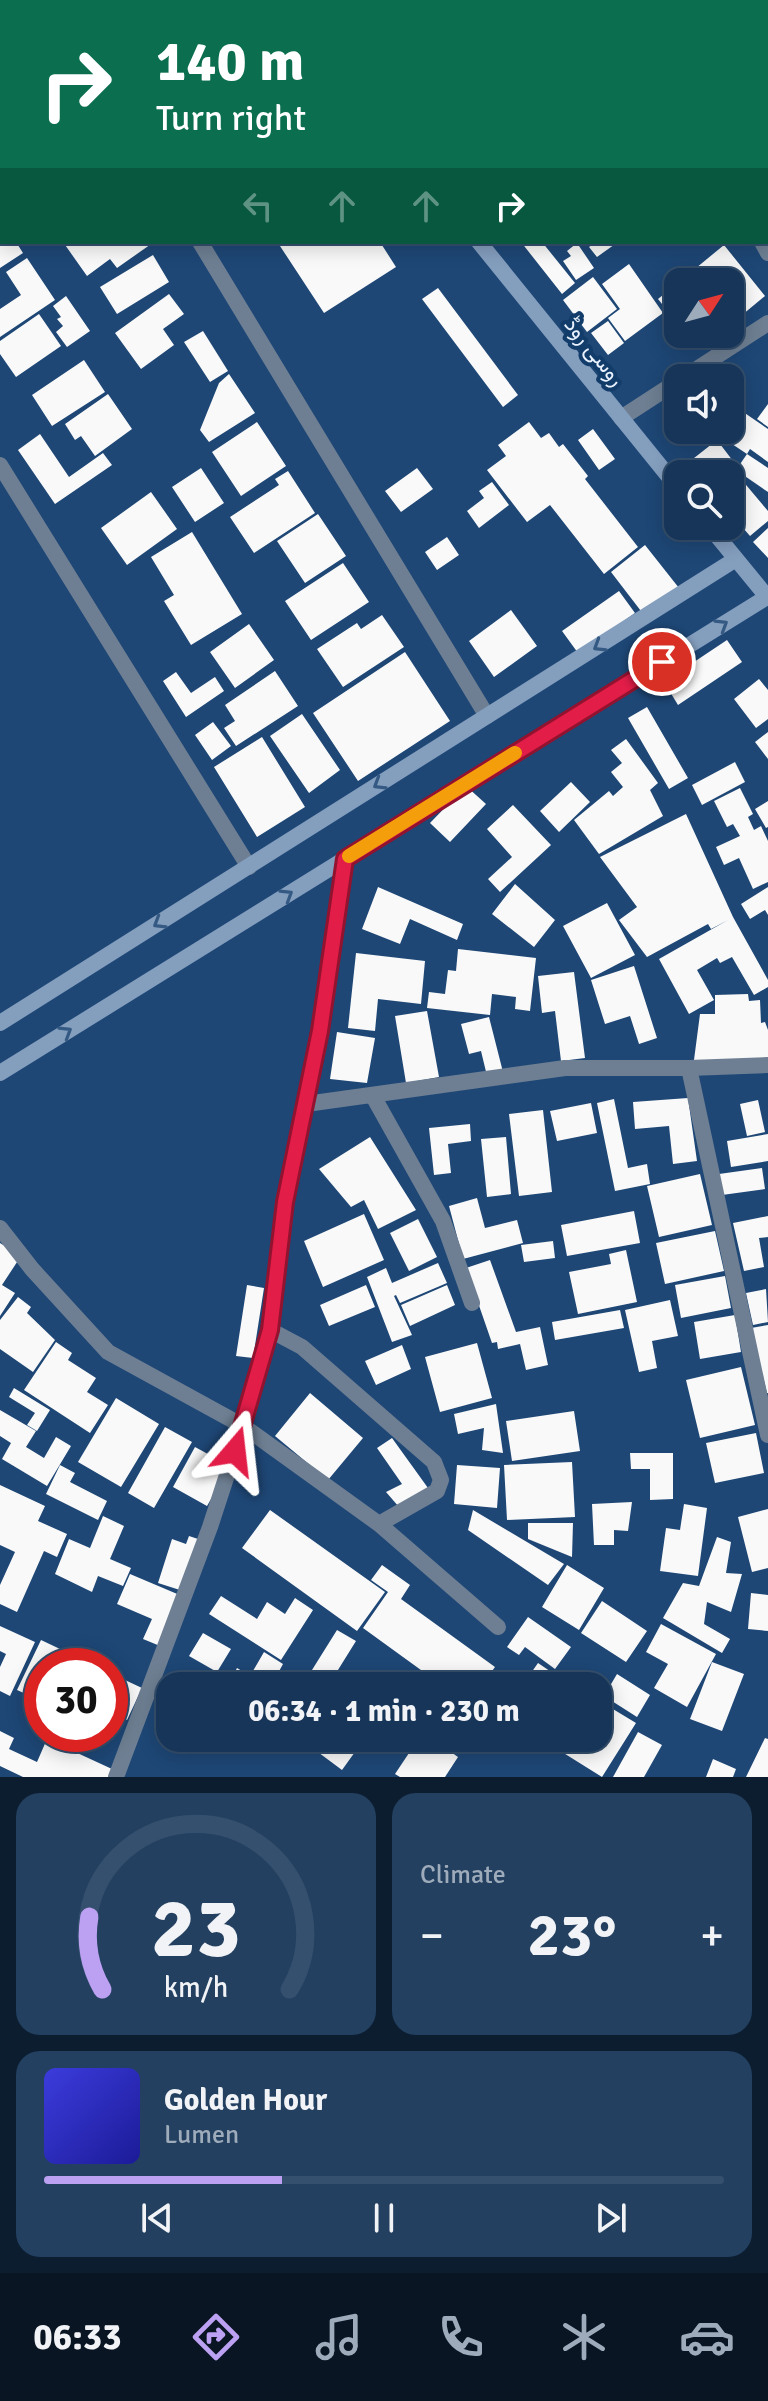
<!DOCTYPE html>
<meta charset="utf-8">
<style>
:root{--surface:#163558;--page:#234061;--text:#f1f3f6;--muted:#9eabba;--line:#35506e;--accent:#bca0f2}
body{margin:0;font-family:Signika,Vazirmatn,sans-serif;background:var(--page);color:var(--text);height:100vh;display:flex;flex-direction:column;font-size:30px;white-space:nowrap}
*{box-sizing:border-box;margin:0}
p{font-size:26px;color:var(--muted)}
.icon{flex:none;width:44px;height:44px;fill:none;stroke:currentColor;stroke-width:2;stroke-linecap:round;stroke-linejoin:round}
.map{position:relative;height:1777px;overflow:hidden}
.side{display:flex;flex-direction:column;gap:16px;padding:16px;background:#0c1d30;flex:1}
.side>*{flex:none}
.top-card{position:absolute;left:0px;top:0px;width:768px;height:244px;box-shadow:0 4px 20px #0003,0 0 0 2px var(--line);background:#0b6e4f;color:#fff;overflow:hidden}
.needle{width:52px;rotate:54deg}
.fabs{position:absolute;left:664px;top:268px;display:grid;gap:16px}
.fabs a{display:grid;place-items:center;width:80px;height:80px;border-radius:16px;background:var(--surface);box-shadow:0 4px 20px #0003,0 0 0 2px var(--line);font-size:40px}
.speed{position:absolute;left:24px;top:1648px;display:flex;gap:16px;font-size:40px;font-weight:700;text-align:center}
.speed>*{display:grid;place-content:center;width:104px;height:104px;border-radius:50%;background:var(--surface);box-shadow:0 4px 20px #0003,0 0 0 2px var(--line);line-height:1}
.speed .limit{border:12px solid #d22;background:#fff;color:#111}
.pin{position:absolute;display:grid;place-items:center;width:68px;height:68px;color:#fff;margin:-34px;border:4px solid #fff;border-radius:50%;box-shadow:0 2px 8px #0007}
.me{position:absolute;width:88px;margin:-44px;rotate:17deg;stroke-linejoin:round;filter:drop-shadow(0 0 6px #0008)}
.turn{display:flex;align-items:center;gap:28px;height:168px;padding:0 24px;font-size:36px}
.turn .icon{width:104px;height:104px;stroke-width:2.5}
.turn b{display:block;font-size:56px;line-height:68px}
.lanes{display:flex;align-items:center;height:76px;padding:0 24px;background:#0003;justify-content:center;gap:40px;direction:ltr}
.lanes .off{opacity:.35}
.big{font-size:60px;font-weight:700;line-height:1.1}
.side .widget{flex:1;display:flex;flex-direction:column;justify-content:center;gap:12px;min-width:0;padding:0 28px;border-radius:24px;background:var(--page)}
.side .dial{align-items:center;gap:0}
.dial svg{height:208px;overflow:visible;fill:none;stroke:var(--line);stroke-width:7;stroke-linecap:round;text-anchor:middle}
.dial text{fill:var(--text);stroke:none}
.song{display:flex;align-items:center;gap:24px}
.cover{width:96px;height:96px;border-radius:12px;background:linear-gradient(135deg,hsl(240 70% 55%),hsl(240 70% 35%))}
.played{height:8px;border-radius:4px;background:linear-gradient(90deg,var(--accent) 35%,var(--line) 35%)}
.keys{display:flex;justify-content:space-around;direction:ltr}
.heat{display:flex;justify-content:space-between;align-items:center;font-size:44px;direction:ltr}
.side .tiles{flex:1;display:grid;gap:16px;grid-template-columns:1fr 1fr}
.widget:last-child{grid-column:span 2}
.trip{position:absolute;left:156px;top:1672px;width:456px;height:80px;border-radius:24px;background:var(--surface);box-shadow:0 4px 20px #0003,0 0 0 2px var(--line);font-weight:700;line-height:80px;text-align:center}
.menu{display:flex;height:128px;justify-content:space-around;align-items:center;background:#091523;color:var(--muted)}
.menu .icon{width:56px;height:56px}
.menu .selected{color:var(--accent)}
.menu b{font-size:36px;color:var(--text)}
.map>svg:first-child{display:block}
</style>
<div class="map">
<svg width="768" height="1777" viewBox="0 0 768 1777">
<rect width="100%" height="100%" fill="#1e4776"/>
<path fill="#f9f9f9" d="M0,242H16L23,253L0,268Z
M63,242H154L117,268L110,259L87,276Z
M285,242H380L396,267L324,313L280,246Z
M521,242H542L575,283L562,294Z
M596,242H618L597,257L589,247Z
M577,243L594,268L576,280L563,261L571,256L567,251Z
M724,245L765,296L730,325V282H679Z
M153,255L169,282L117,314L100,287Z
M27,258L55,300L0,337V309L21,295L6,272Z
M629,264L663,313L625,341L608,318L620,309L602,284Z
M593,277L617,309L587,332L563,300Z
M678,283V324L658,299Z
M438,288L518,395L503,407L422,299Z
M169,294L184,314L163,329L174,345L141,369L115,333Z
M66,296L90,331L67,347L56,332L63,326L57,319L61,317L53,306Z
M39,314L61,346L16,377L0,354V341Z
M608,321L624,343L608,355L591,333Z
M203,331L228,371L210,382L184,342Z
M686,334H719L699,350Z
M84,360L105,392L52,426L32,395Z
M229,374L255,413L209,442L200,430L219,383Z
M108,394L132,429L95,456L81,436L75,440L65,424Z
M768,404V427L757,419Z
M736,407L768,429V462L750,449L747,454L723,438L727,433L723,430H730V415Z
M257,422L286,466L241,496L212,452Z
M529,422L541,438L549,433L559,447L563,444L588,476L585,479L638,547L604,574L550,505L527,522L487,470L506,456L498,445Z
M593,429L615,459L599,470L578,440Z
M689,430H707L710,435L698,444Z
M40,434L69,477L103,453L112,465L55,504L18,450Z
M717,440L736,465L725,474H698L689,462Z
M747,454L768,468V492L736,470Z
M201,468L224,503L195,522L172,487Z
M417,468L433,489L401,512L385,491Z
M288,471L315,513L254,553L230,517L279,485L275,479Z
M736,473L768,511V521L750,536L730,513V478Z
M492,482L509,505L479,528L467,511L484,498L479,491Z
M151,492L177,529L127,565L101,528Z
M318,514L346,556L305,583L277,541Z
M768,528V558L753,542Z
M192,532L242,614L191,645L164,601L174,595L151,557Z
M447,537L459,555L437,570L425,552Z
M645,545L679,588L644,615L611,572Z
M343,563L369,602L311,640L285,601Z
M619,591L635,613L578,653L562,631Z
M511,610L537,646L494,677L469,641Z
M382,615L404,647L343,687L317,649L357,623L361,629Z
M249,624L274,660L235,688L210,652Z
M727,640L742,662L678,705L664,682Z
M405,652L450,721L358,781L313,713Z
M275,671L298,706L236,746L224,728L235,721L225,705Z
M176,672L191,693L215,677L224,691L186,717L163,681Z
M759,679L768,690V719L756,728L734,699Z
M647,707L688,778L669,789L628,718Z
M302,714L340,770L309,793L270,736Z
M213,722L231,746L212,760L195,735Z
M768,732V759L755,742Z
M262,737L305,807L257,837L214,767Z
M626,739L658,783L650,790L663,816L599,854L574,820L609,791L613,796L623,787L611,772L622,763L611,750Z
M735,762L745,782L702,805L692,785Z
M571,782L590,802L559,832L540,811Z
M466,786L486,804L450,842L430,823Z
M740,788L753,814L748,817L754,830L761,826L768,841V882L753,889L739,858L724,865L716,847L740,836L733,824L727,827L714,801Z
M768,801V827L766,828L755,809Z
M513,805L551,845L500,892L488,879L512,857L487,829Z
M686,814L733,917L768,980V987L754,995L732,957L720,963L717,958L697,970L714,1000L689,1014L659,959L728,920L711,929L708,924L647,957L619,920L637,907L600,857Z
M515,884L555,920L534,947L492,914Z
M378,887L463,924L457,940L410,919L400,944L362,929Z
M768,887V915L765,910L750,919L741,904Z
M607,903L635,955L591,978L563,926Z
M458,949L536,958L530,1011L515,1009L516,997L492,994L490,1015L427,1008L429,992L445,994L448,970L456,971Z
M356,953L425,961L421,1004L378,999L375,1031L348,1028Z
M634,966L657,1038L639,1044L630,1016L605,1024L591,980Z
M574,972L585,1058L561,1061L555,1011L542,1013L538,976Z
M748,994L749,1001L760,1000L761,1023L765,1022L768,1030V1061L694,1060L700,1014H715V995Z
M427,1011L439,1077L406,1083L395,1016Z
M489,1017L504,1076L488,1080L481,1051L469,1054L461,1024Z
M337,1032L375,1038L367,1083L330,1079Z
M688,1098L697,1161L673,1164L669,1126L635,1129L633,1102Z
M614,1099L628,1168L647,1164L650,1184L615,1191L597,1103Z
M758,1100L765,1132L747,1136L740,1104Z
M591,1103L597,1133L557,1141L550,1111Z
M543,1110L552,1192L519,1196L509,1114Z
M470,1124L471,1141L448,1144L451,1173L434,1175L429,1128Z
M768,1134V1161L731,1167L727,1141Z
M370,1137L416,1210L378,1229L364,1200L351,1207L319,1169Z
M506,1137L511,1194L487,1197L481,1139Z
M762,1168L765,1189L722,1195L719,1174Z
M700,1174L712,1225L659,1237L647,1186Z
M477,1198L485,1228L517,1220L523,1243L463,1259L449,1206Z
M634,1211L640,1243L567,1256L561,1225Z
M364,1214L384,1260L323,1287L304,1241Z
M768,1216V1237L759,1238L764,1267L744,1271L733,1223Z
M418,1219L437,1257L409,1271L390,1233Z
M715,1231L724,1271L665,1284L656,1243Z
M553,1241L555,1258L524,1262L521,1245Z
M0,1243L21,1256L2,1285L15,1293L0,1316Z
M626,1250L637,1302L578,1314L569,1272L611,1264L609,1254Z
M490,1260L516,1332L540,1327L548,1365L526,1370L520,1344L498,1349L497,1342L492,1343L466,1268Z
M438,1263L447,1283L400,1303L396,1295L394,1296L412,1335L392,1342L367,1277L386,1268L392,1283Z
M725,1276L731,1308L681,1318L675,1285Z
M247,1285L264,1288L253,1358L236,1356Z
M366,1285L375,1307L329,1326L320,1305Z
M447,1285L455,1305L410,1326L401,1305Z
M766,1289L768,1322L753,1325L746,1293Z
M18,1297L31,1307L27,1313L55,1340L33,1372L0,1349V1320Z
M670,1300L678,1336L652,1341L657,1368L639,1372L625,1310Z
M620,1310L624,1328L555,1340L552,1322Z
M735,1315L741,1352L700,1359L694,1322Z
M768,1325V1393H767L751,1328Z
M56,1342L72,1353L68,1360L96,1378L87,1392L108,1405L90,1433L24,1390Z
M477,1343L492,1398L440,1412L425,1357Z
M402,1345L411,1369L376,1385L365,1361Z
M741,1367L755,1425L700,1438L686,1380Z
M14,1388L50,1410L37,1431L27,1425L35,1413L9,1397Z
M310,1393L363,1438L328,1480L275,1436Z
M116,1398L159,1424L121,1487L78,1462Z
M496,1404L503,1453L482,1450L484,1428L458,1434L454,1414Z
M0,1410L36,1431L26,1447L44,1458L56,1437L71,1446L47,1486L2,1459L11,1443L0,1436Z
M574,1411L580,1451L512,1461L506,1421Z
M165,1427L192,1442L154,1508L128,1493Z
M756,1433L764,1473L715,1483L706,1443Z
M392,1438L428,1488L399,1507L386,1492L402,1484L377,1448Z
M195,1447L230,1466L207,1506L173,1487Z
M630,1453H673V1499L650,1500V1469H631Z
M572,1462L575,1517L507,1520L504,1465Z
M60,1465L75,1473L70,1482L107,1501L98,1520L46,1494Z
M457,1465L500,1468L497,1508L454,1504Z
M0,1485L45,1506L38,1521L67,1534L57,1557L44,1551L17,1612L0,1604V1585L15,1552L0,1545Z
M632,1502L628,1531L614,1530V1545H594L592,1504Z
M684,1504L707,1508L698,1576L660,1571L666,1528L680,1530Z
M768,1509V1568L752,1572L738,1517Z
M270,1510L385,1592L357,1631L242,1548Z
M473,1510L564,1564L548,1585L468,1530Z
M103,1516L124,1526L110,1559L131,1568L123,1586L98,1576L92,1592L55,1574L69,1539L90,1548Z
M528,1523H573L572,1557L528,1539Z
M189,1536L201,1540L183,1591L158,1583L172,1539L186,1544Z
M717,1537L731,1542L726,1573L742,1574L731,1612L707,1602L704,1624L730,1639L722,1653L663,1618L683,1583L699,1586Z
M382,1565L410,1585L401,1599L495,1667L481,1686H443L363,1628L388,1592L371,1580Z
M567,1565L604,1588L579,1630L542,1607Z
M130,1574L182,1596L160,1646L143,1639L152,1619L117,1604Z
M751,1593L768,1595V1631L748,1629Z
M221,1596L257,1619L267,1602L285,1614L295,1598L313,1610L281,1660L209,1614Z
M602,1601L647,1631L626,1662L581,1633Z
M528,1617L571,1647L555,1669L525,1647L519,1655L507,1647Z
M661,1624L716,1654L687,1707L654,1688L668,1664L646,1652Z
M0,1626L35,1642L10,1696L0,1691V1667L6,1654L0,1651Z
M337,1630L356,1641L328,1686H302Z
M203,1633L231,1649L217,1672L189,1656Z
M41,1640L96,1666H42V1689L37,1699L17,1690Z
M264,1652L283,1664L271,1686H242L231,1680L237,1668L250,1676Z
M712,1662L744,1674L722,1731L690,1719Z
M538,1663L572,1686H522Z
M110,1673L142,1688L127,1720L110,1712Z
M369,1674L386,1686H360Z
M617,1674L650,1695L637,1717L604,1696Z
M598,1700L636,1723L602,1777L562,1752L571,1738H598Z
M0,1731L14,1738L9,1749L37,1762L47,1739L112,1769L109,1777H23L0,1766Z
M638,1732L662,1745L644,1777H613Z
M299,1738H365L342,1770Z
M389,1738H414L406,1750Z
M419,1738H431L458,1757L445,1777H400L395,1774Z
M765,1738L768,1739V1777H746Z
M713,1759L736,1769L733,1777H706Z"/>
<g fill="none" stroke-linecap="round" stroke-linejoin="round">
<path stroke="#6e7f93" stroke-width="16" d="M48,0L50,2
M619,0L621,2
M223,2L227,0
M0,136L2,135
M200,242L487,716
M762,242L768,253
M683,378L768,323
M621,418L678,381
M0,465L249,867
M689,1068L768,1435
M373,1096L443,1221L472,1303
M306,1104L565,1068H689L768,1065
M0,1228L32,1269L108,1352L243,1426L379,1524L498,1627
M270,1330L302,1347L434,1462L441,1480L437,1491L379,1524
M116,1777L210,1527L243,1426L270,1330L285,1202L320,1031L345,859"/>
<path stroke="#849ebe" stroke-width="16" d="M302,0L303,2
M479,242L678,488
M709,526L768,598
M0,1023L736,559
M0,1073L767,597"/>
</g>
<defs><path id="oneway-chevron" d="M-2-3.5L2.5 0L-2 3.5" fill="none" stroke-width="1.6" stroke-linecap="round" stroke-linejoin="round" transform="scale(2)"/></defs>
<g stroke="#345983">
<use href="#oneway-chevron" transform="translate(722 625) rotate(-32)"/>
<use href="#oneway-chevron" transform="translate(599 646) rotate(148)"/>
<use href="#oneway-chevron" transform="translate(379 784) rotate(148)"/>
<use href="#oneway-chevron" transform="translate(287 895) rotate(-32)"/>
<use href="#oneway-chevron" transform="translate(159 923) rotate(148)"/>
<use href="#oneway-chevron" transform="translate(66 1032) rotate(-32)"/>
</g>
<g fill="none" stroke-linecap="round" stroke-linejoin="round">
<g stroke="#92132f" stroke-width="20">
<path id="route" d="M235,1451L270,1330L285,1202L320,1031L345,859L662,662"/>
</g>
<use href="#route" stroke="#e11d48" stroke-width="14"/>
<path stroke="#f59e0b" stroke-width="14" d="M349,856L515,753"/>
</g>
<g text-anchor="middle" stroke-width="8" stroke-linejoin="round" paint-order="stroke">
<g font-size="22" fill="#e9f2fe" stroke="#123c6a">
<text transform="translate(595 351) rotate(51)" y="8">روسی روڈ</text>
</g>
</g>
</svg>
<div class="fabs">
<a><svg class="needle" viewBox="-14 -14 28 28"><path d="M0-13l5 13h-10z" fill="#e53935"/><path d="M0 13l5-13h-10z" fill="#9eabba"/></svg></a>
<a><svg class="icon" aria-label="sound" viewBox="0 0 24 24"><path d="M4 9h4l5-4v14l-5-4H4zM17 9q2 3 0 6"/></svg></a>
<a><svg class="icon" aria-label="search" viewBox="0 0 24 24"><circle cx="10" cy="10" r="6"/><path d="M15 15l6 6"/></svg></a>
</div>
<div class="speed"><div class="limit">30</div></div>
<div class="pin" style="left:662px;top:662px;background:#d93025"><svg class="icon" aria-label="arrive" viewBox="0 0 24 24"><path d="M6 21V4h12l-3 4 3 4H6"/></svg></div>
<svg class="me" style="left:235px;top:1451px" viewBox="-20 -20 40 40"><path d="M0-17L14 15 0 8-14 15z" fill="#e11d48" stroke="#fff" stroke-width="4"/></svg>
<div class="trip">06:34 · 1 min · 230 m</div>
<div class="top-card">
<div class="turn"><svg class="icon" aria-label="right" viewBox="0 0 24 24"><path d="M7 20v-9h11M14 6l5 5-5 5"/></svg><div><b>140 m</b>Turn right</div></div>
<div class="lanes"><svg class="icon off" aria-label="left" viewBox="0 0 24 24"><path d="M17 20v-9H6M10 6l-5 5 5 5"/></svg><svg class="icon off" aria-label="ahead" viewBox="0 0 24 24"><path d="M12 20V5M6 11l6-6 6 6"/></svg><svg class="icon off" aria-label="ahead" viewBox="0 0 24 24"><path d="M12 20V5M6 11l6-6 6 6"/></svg><svg class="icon" aria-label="right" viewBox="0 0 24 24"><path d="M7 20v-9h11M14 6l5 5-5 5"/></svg></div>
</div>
</div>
<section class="side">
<div class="tiles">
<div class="widget dial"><svg viewBox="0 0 100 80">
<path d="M14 69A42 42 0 1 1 86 69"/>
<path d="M14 69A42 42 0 0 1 9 41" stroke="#bca0f2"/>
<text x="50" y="56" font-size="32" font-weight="700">23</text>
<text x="50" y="72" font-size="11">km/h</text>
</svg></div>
<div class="widget"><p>Climate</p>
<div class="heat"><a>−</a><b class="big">23°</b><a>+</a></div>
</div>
<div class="widget">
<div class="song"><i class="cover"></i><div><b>Golden Hour</b><p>Lumen</p></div></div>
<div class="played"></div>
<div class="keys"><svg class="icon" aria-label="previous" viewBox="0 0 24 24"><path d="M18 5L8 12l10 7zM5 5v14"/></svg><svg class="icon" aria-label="pause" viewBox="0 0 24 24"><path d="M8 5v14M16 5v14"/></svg><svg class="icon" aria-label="next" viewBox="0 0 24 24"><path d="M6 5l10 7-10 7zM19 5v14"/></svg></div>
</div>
</div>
</section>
<nav class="menu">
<b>06:33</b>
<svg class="icon selected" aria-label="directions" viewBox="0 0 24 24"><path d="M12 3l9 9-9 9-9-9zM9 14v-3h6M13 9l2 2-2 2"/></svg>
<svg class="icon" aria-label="music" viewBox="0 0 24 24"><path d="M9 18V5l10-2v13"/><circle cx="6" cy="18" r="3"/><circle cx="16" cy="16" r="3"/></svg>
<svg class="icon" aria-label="phone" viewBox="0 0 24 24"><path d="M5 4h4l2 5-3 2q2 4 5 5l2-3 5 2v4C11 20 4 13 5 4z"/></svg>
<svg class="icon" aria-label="climate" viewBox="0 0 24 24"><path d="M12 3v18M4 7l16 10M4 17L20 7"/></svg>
<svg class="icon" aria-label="car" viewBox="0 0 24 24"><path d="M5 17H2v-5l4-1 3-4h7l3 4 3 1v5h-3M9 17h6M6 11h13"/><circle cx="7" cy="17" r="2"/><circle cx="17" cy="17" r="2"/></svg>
</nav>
